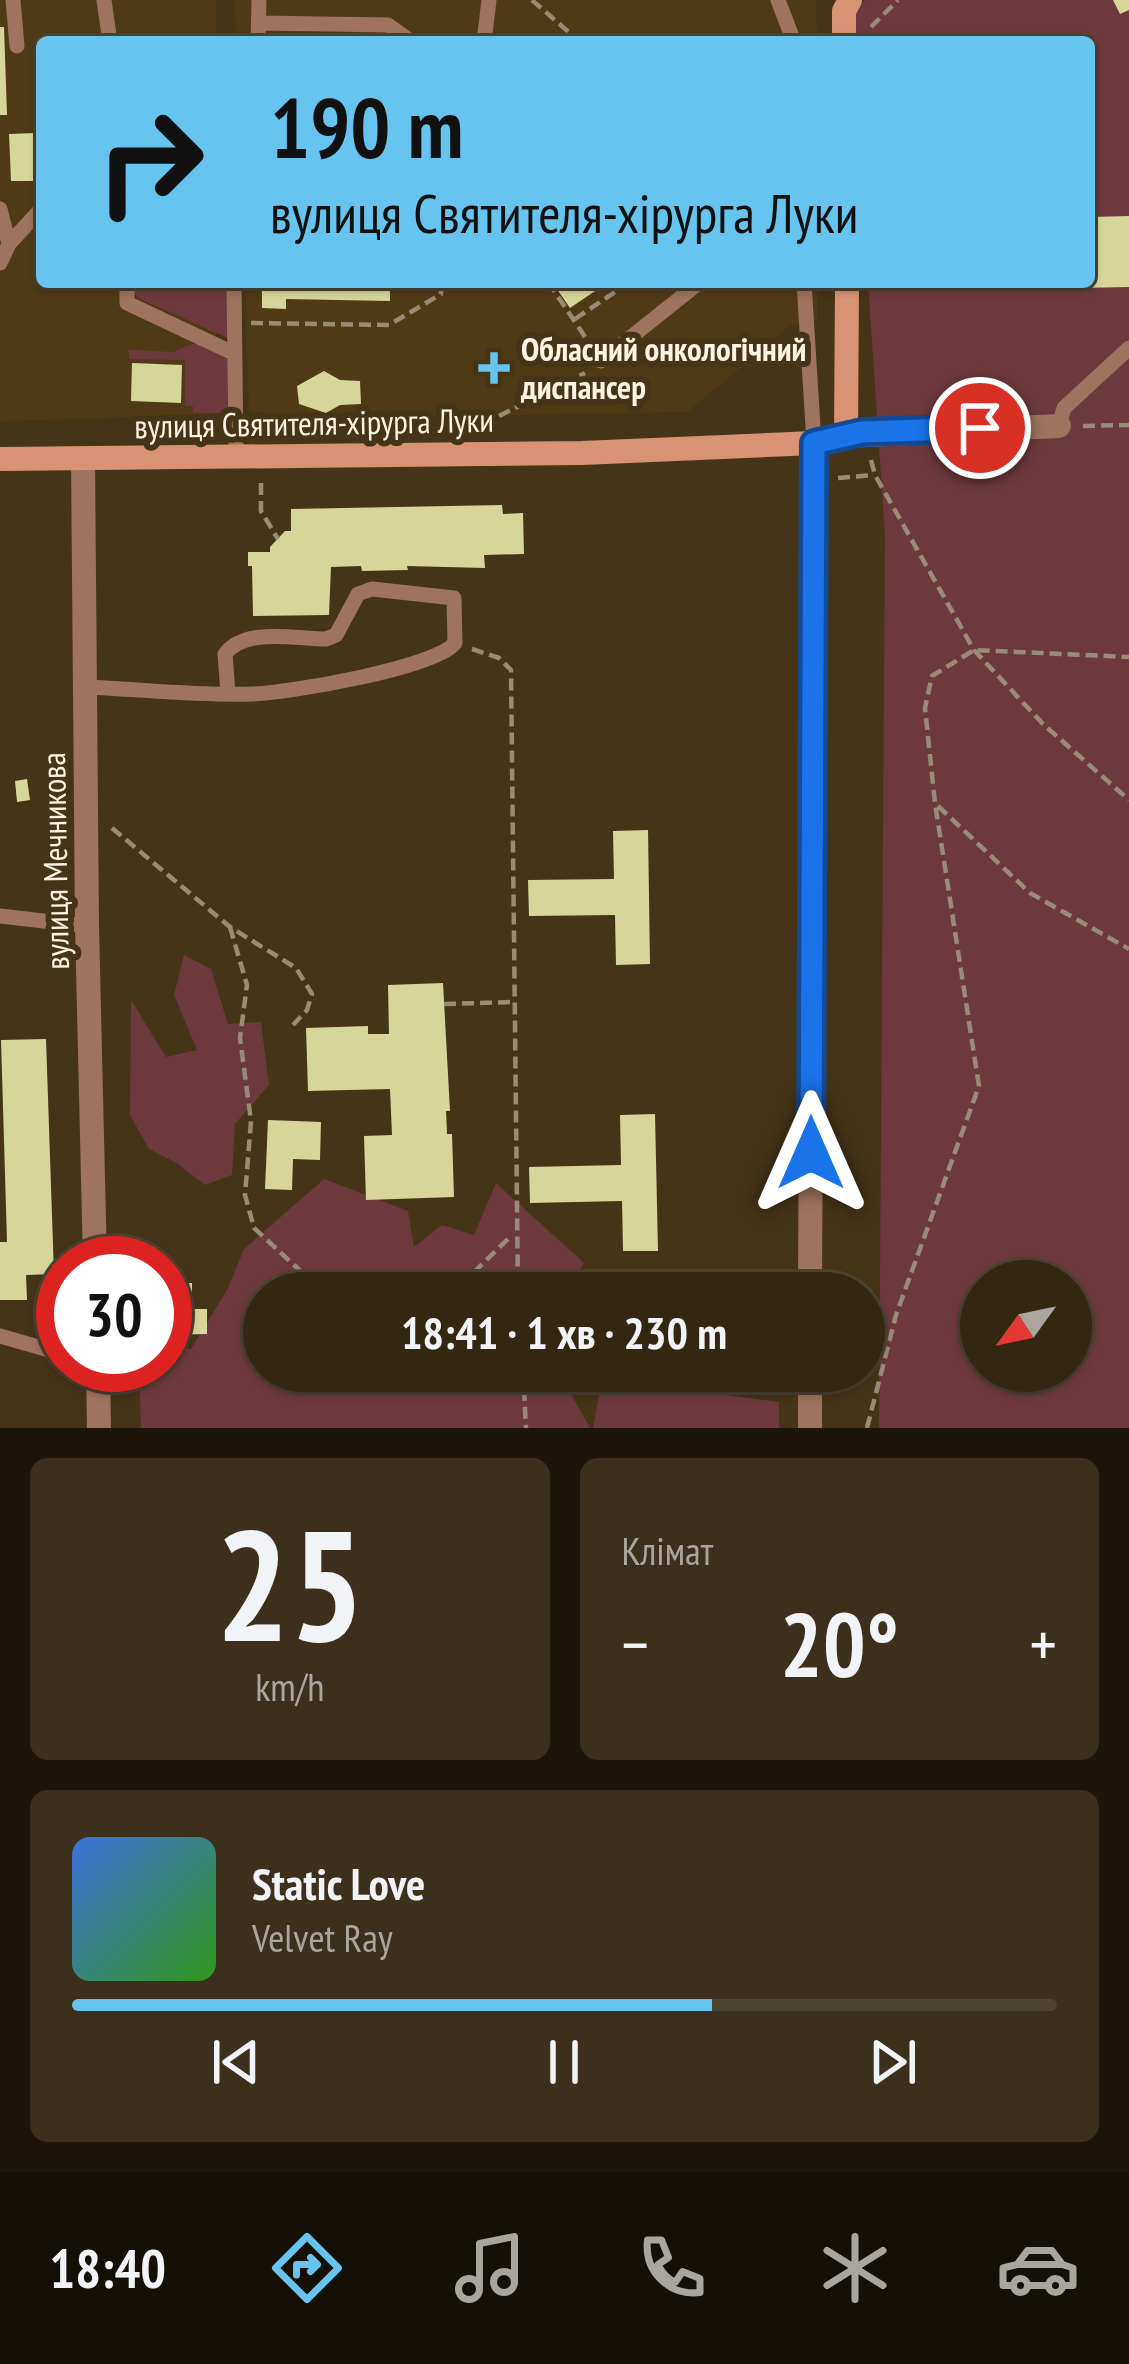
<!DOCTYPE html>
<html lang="uk">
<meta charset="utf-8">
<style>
:root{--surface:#342712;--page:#3c2f1b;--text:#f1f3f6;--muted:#a9a59f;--line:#4e4432;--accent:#66c4ef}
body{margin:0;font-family:"PT Sans Narrow",sans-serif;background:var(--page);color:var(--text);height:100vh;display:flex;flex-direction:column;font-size:45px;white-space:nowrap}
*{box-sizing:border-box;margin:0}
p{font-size:39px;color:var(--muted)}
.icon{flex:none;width:66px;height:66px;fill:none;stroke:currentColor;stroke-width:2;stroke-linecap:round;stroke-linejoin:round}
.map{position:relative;height:1428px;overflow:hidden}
.details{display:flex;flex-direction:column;gap:30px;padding:30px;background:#1d150a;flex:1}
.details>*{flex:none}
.hud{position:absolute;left:36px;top:36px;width:1059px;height:252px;border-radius:12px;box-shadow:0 3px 9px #0004,0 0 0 3px var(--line);background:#66c4ef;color:#111;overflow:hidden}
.needle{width:78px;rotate:237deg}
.fabs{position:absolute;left:960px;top:1260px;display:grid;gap:24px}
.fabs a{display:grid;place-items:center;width:132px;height:132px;border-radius:50%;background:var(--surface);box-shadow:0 3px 9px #0004,0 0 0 3px var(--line);font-size:60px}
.speed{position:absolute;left:36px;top:1236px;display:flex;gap:24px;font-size:60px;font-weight:700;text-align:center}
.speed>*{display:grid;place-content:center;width:156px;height:156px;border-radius:50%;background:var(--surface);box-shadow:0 3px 9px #0004,0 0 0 3px var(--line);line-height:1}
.speed .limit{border:18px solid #d22;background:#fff;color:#111}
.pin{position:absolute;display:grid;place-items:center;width:102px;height:102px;color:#fff;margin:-51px;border:6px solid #fff;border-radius:50%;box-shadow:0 3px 12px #0007}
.me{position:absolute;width:132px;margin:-66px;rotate:0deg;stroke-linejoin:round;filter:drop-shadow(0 0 9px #0008)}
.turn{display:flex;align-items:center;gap:42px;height:252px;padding:0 36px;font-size:54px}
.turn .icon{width:156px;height:156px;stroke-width:2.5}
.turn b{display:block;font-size:84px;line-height:102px}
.big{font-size:90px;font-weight:600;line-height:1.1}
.details .widget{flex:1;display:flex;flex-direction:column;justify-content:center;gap:18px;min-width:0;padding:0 42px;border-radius:18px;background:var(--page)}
.details .dial{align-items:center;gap:0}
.dial b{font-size:156px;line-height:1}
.song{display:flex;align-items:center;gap:36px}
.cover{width:144px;height:144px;border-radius:18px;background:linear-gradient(135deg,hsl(220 70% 55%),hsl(110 70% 35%))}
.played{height:12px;border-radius:6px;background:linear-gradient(90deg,var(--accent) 65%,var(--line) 65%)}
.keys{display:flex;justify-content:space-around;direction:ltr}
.heat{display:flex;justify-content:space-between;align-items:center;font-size:66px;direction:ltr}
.details .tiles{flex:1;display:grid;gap:30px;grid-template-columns:1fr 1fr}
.widget:last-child{grid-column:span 2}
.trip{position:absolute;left:243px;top:1272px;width:642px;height:120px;border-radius:60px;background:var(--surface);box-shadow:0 3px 9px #0004,0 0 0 3px var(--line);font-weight:600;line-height:120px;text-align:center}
.dock{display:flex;height:192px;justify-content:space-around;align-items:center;background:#151007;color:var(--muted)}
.dock .icon{width:84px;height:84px}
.dock .on{color:var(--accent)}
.dock b{font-size:54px;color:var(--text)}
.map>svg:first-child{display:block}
</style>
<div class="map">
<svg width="1129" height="1428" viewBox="0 0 1129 1428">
<rect width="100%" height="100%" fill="#463418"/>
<path fill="#503a16" d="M0,0H216V42H42V282H216V415L0,421Z
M235,0H816L817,42H236Z
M245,282H817V322L790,325L688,412L318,418L249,411Z"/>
<path fill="#6d393d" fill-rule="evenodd" d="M865,0H1129V1428H879L885,535L868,282H1089V42H852L850,17ZM981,1281H1071V1371H981Z
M134,282H229L228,338L140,299L133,292Z
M197,342L228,360L227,413H193V406H185V360L129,359V350L173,352Z
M184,955L211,969L228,1024L261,1022L269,1085L235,1124L232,1175L205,1185L175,1162L149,1149L130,1115L131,1000L166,1057L197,1050L174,995Z
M324,1179L408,1211L414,1247L442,1225L474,1235L496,1183L584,1263L567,1293H264V1371H558L590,1428H141L139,1365H165V1345L191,1349L228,1288L244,1249Z
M576,1371H687L697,1391L779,1402V1428H593L599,1395Z"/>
<path fill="#d7d69a" d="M1113,0H1129V10L1120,14Z
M0,27H4L7,115H0Z
M35,133L36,181H11L9,134Z
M1129,216V287L978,290V282H1089V217Z
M262,282H390V301L286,299V309L262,308Z
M552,282H602L604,285L570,308Z
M132,363L182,365L181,403L131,401Z
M324,371L340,380L360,381L361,404L340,405L326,413L299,404L297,386Z
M502,505L503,514L523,513L524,554L484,555L485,568L407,566L408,570L362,571L361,566L331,567L329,615L253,616L252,566H248V552H270V547L285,531H291V509Z
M27,779L30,800L17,802L15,781Z
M648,830L650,964L616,965L615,915L529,916L528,880L614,879L613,831Z
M443,983L450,1111H446L447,1134H452L454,1197L366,1200L364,1136L392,1135L390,1089L308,1091L306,1028L368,1026V1034H389L388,985Z
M46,1039L54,1274L26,1275L27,1300H0V1242H7L1,1040Z
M655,1114L658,1251H623L622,1201L530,1203L529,1167L621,1165L620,1115Z
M268,1120L321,1122L320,1160L293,1159L292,1190L265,1189Z
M165,1283H192V1309H207V1334L165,1335Z"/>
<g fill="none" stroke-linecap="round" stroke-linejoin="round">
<path stroke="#9a8b75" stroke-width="4.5" stroke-dasharray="12 6" stroke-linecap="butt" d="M532,0L580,42
M871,27L898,0
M548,282L590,344
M575,319L630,282
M251,323L389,325L441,294V284
M483,424L585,373
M1083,426L1129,425
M871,460L875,475L974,650L1043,724L1129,800
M838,478L874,475
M261,483V511L278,539
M472,649L499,658L511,670L518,1293
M938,806L1030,893L1129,949
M112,828L230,927L296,968L312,994L307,1010L293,1025
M230,927L247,985L240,1038L251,1121L245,1195L254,1228L307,1277L335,1293
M444,1004L513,1002
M444,1293L471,1275L512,1235
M523,1371L526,1428
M867,1428L896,1315L979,1086L935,803L925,708L932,676L974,650L1129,657"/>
<path stroke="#9e735f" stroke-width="15" d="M13,0L17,46
M104,0L110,42
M778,0L794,42
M259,23L388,25L412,42
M258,42L259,0
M484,42L489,0
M0,209L9,244
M0,263L9,244L42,208
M127,282V303L233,353
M234,282L236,457
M804,282L814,443
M601,361L700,282
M1059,426L1064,408L1129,348
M85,687C140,689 197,696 252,694C288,693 435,668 455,643L454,598L372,589L358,594L336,635L326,639C295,639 246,627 225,654L228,693
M0,916L87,926
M0,1336L63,1354"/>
<path stroke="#9e735f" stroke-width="24" d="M846,436L1059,426
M83,459L87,926L95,1263
M810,1293L814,443
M98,1365L99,1428
M810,1428V1371"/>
<path stroke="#d79373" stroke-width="24" d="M844,42V11L850,0
M0,459L582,453L814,443L846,436L847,282"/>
</g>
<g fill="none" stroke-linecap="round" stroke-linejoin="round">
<g stroke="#114b97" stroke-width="30">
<path id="route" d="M811,1153L814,443L862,432L980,428"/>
</g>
<use href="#route" stroke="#1a73e8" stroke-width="21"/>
</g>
<path fill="#66c4ef" stroke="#463418" stroke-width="4.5" d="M488 350h12v12h12v12h-12v12h-12v-12h-12v-12h12z"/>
<g text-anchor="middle" stroke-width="12" stroke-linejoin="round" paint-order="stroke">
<g font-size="33" font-weight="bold" fill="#fef2e2" stroke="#463418" text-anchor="start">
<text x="521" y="361">Обласний онкологічний<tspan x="521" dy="38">диспансер</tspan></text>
</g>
<g font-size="33" fill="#fef2e2" stroke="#463418">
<text transform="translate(314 423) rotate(-1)" y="12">вулиця Святителя-хірурга Луки</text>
<text transform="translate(55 861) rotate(-91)" y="12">вулиця Мечникова</text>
</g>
</g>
</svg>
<div class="fabs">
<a><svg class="needle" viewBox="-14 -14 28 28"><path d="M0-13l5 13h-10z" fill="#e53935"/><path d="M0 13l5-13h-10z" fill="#a9a59f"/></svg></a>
</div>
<div class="speed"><div class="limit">30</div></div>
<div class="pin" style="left:980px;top:428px;background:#d93025"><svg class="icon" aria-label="arrive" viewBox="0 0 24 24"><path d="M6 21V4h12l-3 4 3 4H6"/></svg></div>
<svg class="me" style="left:811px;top:1153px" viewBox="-20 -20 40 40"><path d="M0-17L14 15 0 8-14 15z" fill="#1a73e8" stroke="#fff" stroke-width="4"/></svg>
<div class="trip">18:41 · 1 хв · 230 m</div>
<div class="hud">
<div class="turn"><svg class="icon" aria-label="right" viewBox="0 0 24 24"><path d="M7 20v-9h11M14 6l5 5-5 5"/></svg><div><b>190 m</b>вулиця Святителя-хірурга Луки</div></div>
</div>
</div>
<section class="details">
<div class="tiles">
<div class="widget dial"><b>25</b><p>km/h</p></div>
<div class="widget"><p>Клімат</p>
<div class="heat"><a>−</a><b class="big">20°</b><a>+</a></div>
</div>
<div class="widget">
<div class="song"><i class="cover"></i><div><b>Static Love</b><p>Velvet Ray</p></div></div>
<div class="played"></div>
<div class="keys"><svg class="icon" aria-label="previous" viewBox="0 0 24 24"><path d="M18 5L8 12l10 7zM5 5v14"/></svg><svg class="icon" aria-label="pause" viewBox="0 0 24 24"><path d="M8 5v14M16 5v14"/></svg><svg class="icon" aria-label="next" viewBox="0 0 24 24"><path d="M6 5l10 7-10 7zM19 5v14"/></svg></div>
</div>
</div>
</section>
<nav class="dock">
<b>18:40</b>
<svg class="icon on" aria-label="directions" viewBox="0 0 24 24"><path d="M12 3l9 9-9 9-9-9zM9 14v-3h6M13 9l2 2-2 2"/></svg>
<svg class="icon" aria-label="music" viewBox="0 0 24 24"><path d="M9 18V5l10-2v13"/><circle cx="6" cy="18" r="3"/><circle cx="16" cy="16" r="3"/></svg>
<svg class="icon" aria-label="phone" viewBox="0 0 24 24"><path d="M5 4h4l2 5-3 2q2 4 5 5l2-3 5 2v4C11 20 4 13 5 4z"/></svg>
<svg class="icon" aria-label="climate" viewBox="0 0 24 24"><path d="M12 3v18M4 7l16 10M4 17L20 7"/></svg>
<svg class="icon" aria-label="car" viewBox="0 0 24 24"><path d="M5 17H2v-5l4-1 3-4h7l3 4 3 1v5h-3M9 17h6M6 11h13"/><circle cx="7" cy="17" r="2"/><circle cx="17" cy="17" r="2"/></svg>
</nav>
